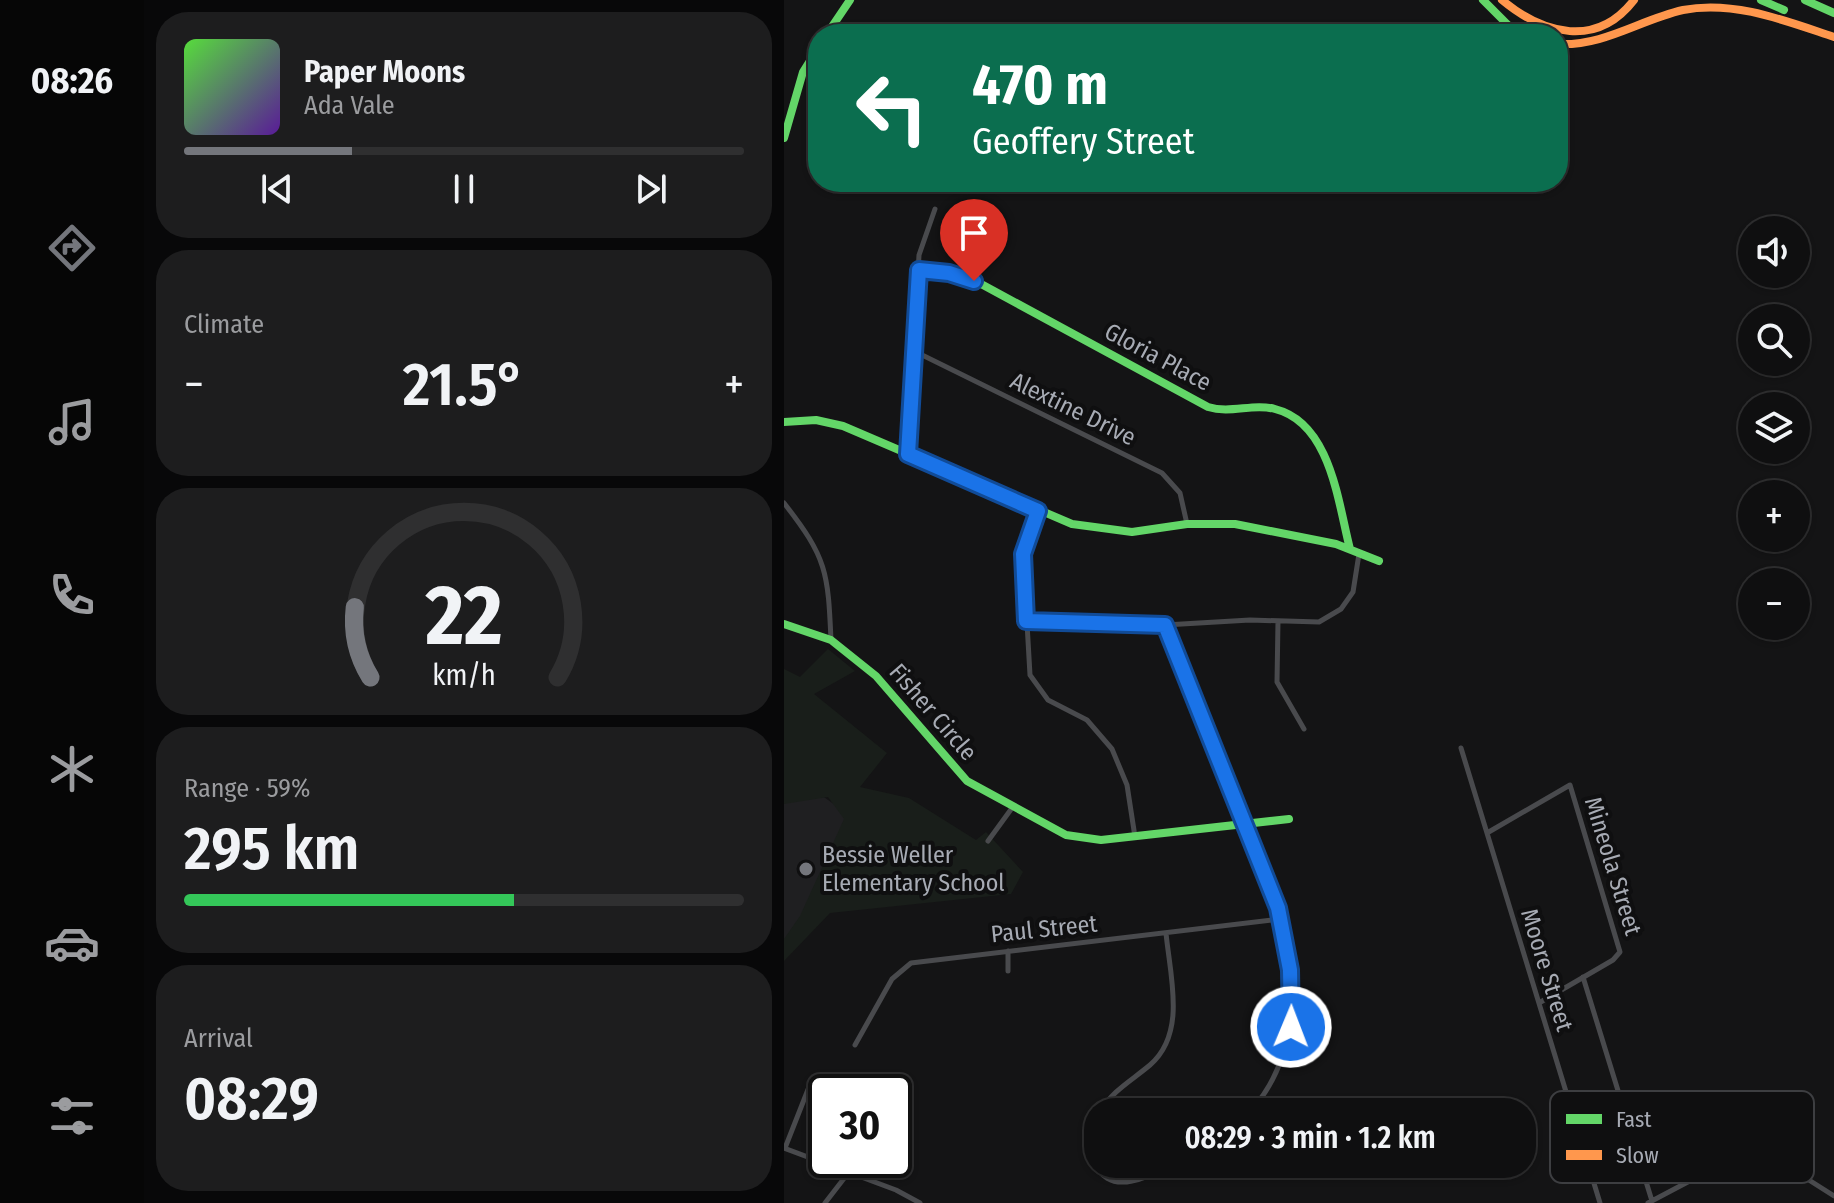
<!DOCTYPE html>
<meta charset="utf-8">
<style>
:root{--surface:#0f0f10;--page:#1d1d1e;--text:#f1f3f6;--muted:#9b9c9f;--line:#2f2f30;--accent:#74767c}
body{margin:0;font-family:"Fira Sans Condensed",sans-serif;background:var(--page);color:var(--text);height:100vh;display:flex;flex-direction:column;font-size:30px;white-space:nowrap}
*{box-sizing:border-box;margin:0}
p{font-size:26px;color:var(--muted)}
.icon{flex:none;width:44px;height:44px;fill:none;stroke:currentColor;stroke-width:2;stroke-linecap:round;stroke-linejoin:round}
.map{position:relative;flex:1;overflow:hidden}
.sheet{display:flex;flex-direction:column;gap:12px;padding:12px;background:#080809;width:640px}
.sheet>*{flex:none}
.top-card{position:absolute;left:24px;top:24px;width:760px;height:168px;border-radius:32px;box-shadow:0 2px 6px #0004,0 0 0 2px var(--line);background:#0b6e4f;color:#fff;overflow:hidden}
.tools{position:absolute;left:954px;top:216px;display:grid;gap:16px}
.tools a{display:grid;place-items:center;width:72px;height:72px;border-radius:50%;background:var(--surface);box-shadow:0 2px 6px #0004,0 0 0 2px var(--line);font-size:40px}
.speed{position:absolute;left:24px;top:1074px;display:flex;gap:16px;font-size:40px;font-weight:700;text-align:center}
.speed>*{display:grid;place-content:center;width:104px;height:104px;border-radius:50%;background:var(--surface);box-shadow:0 2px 6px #0004,0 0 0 2px var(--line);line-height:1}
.speed .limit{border:4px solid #111;border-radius:12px;background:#fff;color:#111}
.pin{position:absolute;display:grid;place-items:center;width:68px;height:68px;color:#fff;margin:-82px -34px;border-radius:50% 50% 50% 0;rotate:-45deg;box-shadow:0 0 8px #0007}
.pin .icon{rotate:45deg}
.me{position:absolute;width:88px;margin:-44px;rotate:1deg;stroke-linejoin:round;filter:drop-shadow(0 0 6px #0008)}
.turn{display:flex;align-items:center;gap:28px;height:168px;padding:0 32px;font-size:36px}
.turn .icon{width:104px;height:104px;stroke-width:2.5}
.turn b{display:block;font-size:56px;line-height:68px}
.big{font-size:60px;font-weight:600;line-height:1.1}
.sheet .card{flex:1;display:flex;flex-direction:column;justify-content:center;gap:12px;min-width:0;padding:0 28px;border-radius:32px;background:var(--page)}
.sheet .dial{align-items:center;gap:0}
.dial svg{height:208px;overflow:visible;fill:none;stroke:var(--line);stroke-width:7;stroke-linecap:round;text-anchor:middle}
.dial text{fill:var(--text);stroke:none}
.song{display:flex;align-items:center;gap:24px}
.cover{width:96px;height:96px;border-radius:12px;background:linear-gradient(135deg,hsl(110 70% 55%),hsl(270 70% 35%))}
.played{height:8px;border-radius:4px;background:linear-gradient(90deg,var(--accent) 30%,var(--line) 30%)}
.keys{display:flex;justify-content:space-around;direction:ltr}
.heat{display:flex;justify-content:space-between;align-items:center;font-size:44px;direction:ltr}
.charge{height:12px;border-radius:6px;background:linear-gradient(90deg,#34c759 59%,var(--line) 0)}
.trip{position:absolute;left:300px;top:1098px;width:452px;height:80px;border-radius:32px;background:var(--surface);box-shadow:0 2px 6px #0004,0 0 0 2px var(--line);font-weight:600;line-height:80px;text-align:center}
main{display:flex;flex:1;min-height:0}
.tabs{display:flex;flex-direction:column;width:144px;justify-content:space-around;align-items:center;background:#060606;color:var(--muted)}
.tabs .icon{width:56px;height:56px}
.tabs .active{color:var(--accent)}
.tabs b{font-size:36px;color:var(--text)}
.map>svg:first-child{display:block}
</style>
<main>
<nav class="tabs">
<b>08:26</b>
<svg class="icon active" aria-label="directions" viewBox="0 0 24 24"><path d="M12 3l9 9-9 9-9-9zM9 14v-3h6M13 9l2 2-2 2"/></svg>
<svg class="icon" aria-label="music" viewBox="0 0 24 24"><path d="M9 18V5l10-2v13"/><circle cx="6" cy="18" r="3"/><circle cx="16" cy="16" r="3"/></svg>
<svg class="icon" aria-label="phone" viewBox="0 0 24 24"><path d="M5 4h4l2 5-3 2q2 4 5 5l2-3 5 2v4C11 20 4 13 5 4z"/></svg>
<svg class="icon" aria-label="climate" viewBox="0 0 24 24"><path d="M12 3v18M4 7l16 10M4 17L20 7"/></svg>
<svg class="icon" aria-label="car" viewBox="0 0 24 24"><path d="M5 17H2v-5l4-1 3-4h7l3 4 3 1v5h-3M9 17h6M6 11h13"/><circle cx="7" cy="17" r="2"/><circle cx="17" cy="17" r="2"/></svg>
<svg class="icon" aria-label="filters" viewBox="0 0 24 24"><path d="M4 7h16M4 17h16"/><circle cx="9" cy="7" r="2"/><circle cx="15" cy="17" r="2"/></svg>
</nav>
<section class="sheet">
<div class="card">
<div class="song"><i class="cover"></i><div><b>Paper Moons</b><p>Ada Vale</p></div></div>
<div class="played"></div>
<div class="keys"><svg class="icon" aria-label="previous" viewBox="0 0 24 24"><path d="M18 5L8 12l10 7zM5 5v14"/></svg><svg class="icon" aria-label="pause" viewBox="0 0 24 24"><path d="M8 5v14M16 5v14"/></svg><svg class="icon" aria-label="next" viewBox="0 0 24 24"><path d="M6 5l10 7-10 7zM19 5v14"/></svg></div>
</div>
<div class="card"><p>Climate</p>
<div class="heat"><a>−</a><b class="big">21.5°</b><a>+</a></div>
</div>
<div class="card dial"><svg viewBox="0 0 100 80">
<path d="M14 69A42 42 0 1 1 86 69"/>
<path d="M14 69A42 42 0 0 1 8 42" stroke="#74767c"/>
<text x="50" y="56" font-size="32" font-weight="700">22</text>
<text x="50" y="72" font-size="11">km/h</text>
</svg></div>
<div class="card"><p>Range · 59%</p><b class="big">295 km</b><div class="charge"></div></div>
<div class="card"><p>Arrival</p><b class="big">08:29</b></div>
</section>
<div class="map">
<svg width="1050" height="1203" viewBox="0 0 1050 1203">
<rect width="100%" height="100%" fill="#141415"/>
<path fill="#1f1f21" d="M0,769L71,819L18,919L0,944Z"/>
<path fill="#191e1a" d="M44,649L71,671L30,694L103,753L76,787L125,798L192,840L202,832L239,872L227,894L46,913L0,961V939L16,916L60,819L44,797L0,804V669L16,677Z"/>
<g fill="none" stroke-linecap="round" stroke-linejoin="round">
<path stroke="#494a4d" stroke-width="5" d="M130,351L378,473L396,493L403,524
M124,454L135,255L151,209
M0,503C43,558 44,572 47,640
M254,511L239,554L246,675L264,700L303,720L328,749L343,785L351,837
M242,621L381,625L466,620L535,622L557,609L569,592L575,554
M494,621L493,682L520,729
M381,625L494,908C515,977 517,1055 466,1112
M677,748L816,1203
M703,833L786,785L836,952L829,960L755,1003
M204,841L228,808
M224,971V951
M799,977L868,1201
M71,1045L108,979L127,963L497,919
M316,1112C329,1090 347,1081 366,1065C403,1033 386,976 382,933
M314,1116C302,1142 306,1190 348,1181C362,1179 376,1170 388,1164
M0,1148L112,1190L136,1203
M1,1148L25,1087
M1017,1175L1050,1196
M41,1203L65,1172
M864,1203L917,1175"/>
<path stroke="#63d668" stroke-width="8" d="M699,0L724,25L741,34
M977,0L1000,10
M1021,0L1050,13
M43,34L66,0
M0,138L19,72L34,48
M135,270L165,273L199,285L424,407C447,414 469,403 491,409C547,423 554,503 566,549
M0,422L32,420L59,426L288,524L348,532L403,524H451L552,544L595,561
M0,624L47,640L92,676L183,781L282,835L317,840L505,819"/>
<path stroke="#ff974d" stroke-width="8" d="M718,0C760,35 813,48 850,0
M774,44C821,46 855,20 899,10C950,0 1002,21 1050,37"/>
</g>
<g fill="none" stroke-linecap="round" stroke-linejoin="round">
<g stroke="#114b97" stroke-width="20">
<path id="route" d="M190,281L165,273L135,270L124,454L254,511L239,554L242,621L381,625L494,908L506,970L507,1027"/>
</g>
<use href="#route" stroke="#1a73e8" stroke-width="14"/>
</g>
<circle fill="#74767c" stroke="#0f0f10" stroke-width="3" cx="22" cy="869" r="8"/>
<g text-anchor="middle" stroke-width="8" stroke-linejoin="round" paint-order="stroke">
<g font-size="24" fill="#a7abb4" stroke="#0f0f10">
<text transform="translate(374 357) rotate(28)" y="8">Gloria Place</text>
<text transform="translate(289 409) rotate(26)" y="8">Alextine Drive</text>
<text transform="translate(149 712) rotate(49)" y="8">Fisher Circle</text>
<text transform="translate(829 866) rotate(73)" y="8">Mineola Street</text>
<text transform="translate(260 929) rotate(-6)" y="8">Paul Street</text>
<text transform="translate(763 970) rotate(73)" y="8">Moore Street</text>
</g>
<g font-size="24" fill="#a7abb4" stroke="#0f0f10" text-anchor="start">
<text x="38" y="863">Bessie Weller<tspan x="38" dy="28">Elementary School</tspan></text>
</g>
</g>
<rect x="766" y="1091" width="264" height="92" rx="12" fill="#0f0f10" stroke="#3d3e41" stroke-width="2"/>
<rect x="782" y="1114" width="36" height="10" fill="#63d668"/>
<rect x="782" y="1150" width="36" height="10" fill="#ff974d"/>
<g font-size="22" fill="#a7abb4">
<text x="832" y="1127">Fast</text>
<text x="832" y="1163">Slow</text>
</g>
</svg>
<div class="tools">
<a><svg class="icon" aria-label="sound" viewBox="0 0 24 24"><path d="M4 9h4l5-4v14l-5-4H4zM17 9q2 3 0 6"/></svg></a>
<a><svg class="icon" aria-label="search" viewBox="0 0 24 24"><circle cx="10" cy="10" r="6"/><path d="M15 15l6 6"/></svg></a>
<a><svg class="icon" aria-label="layers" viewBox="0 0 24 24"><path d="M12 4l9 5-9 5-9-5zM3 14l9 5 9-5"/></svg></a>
<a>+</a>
<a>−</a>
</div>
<div class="speed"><div class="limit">30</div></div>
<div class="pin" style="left:190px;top:281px;background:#d93025"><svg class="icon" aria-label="arrive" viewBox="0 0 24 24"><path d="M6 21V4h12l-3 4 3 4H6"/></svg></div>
<svg class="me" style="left:507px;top:1027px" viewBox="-20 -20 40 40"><circle r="17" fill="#1a73e8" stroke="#fff" stroke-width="3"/><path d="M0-11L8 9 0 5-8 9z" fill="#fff"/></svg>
<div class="trip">08:29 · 3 min · 1.2 km</div>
<div class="top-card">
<div class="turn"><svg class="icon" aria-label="left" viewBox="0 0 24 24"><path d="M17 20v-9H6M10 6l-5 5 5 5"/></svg><div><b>470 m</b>Geoffery Street</div></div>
</div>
</div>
</main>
